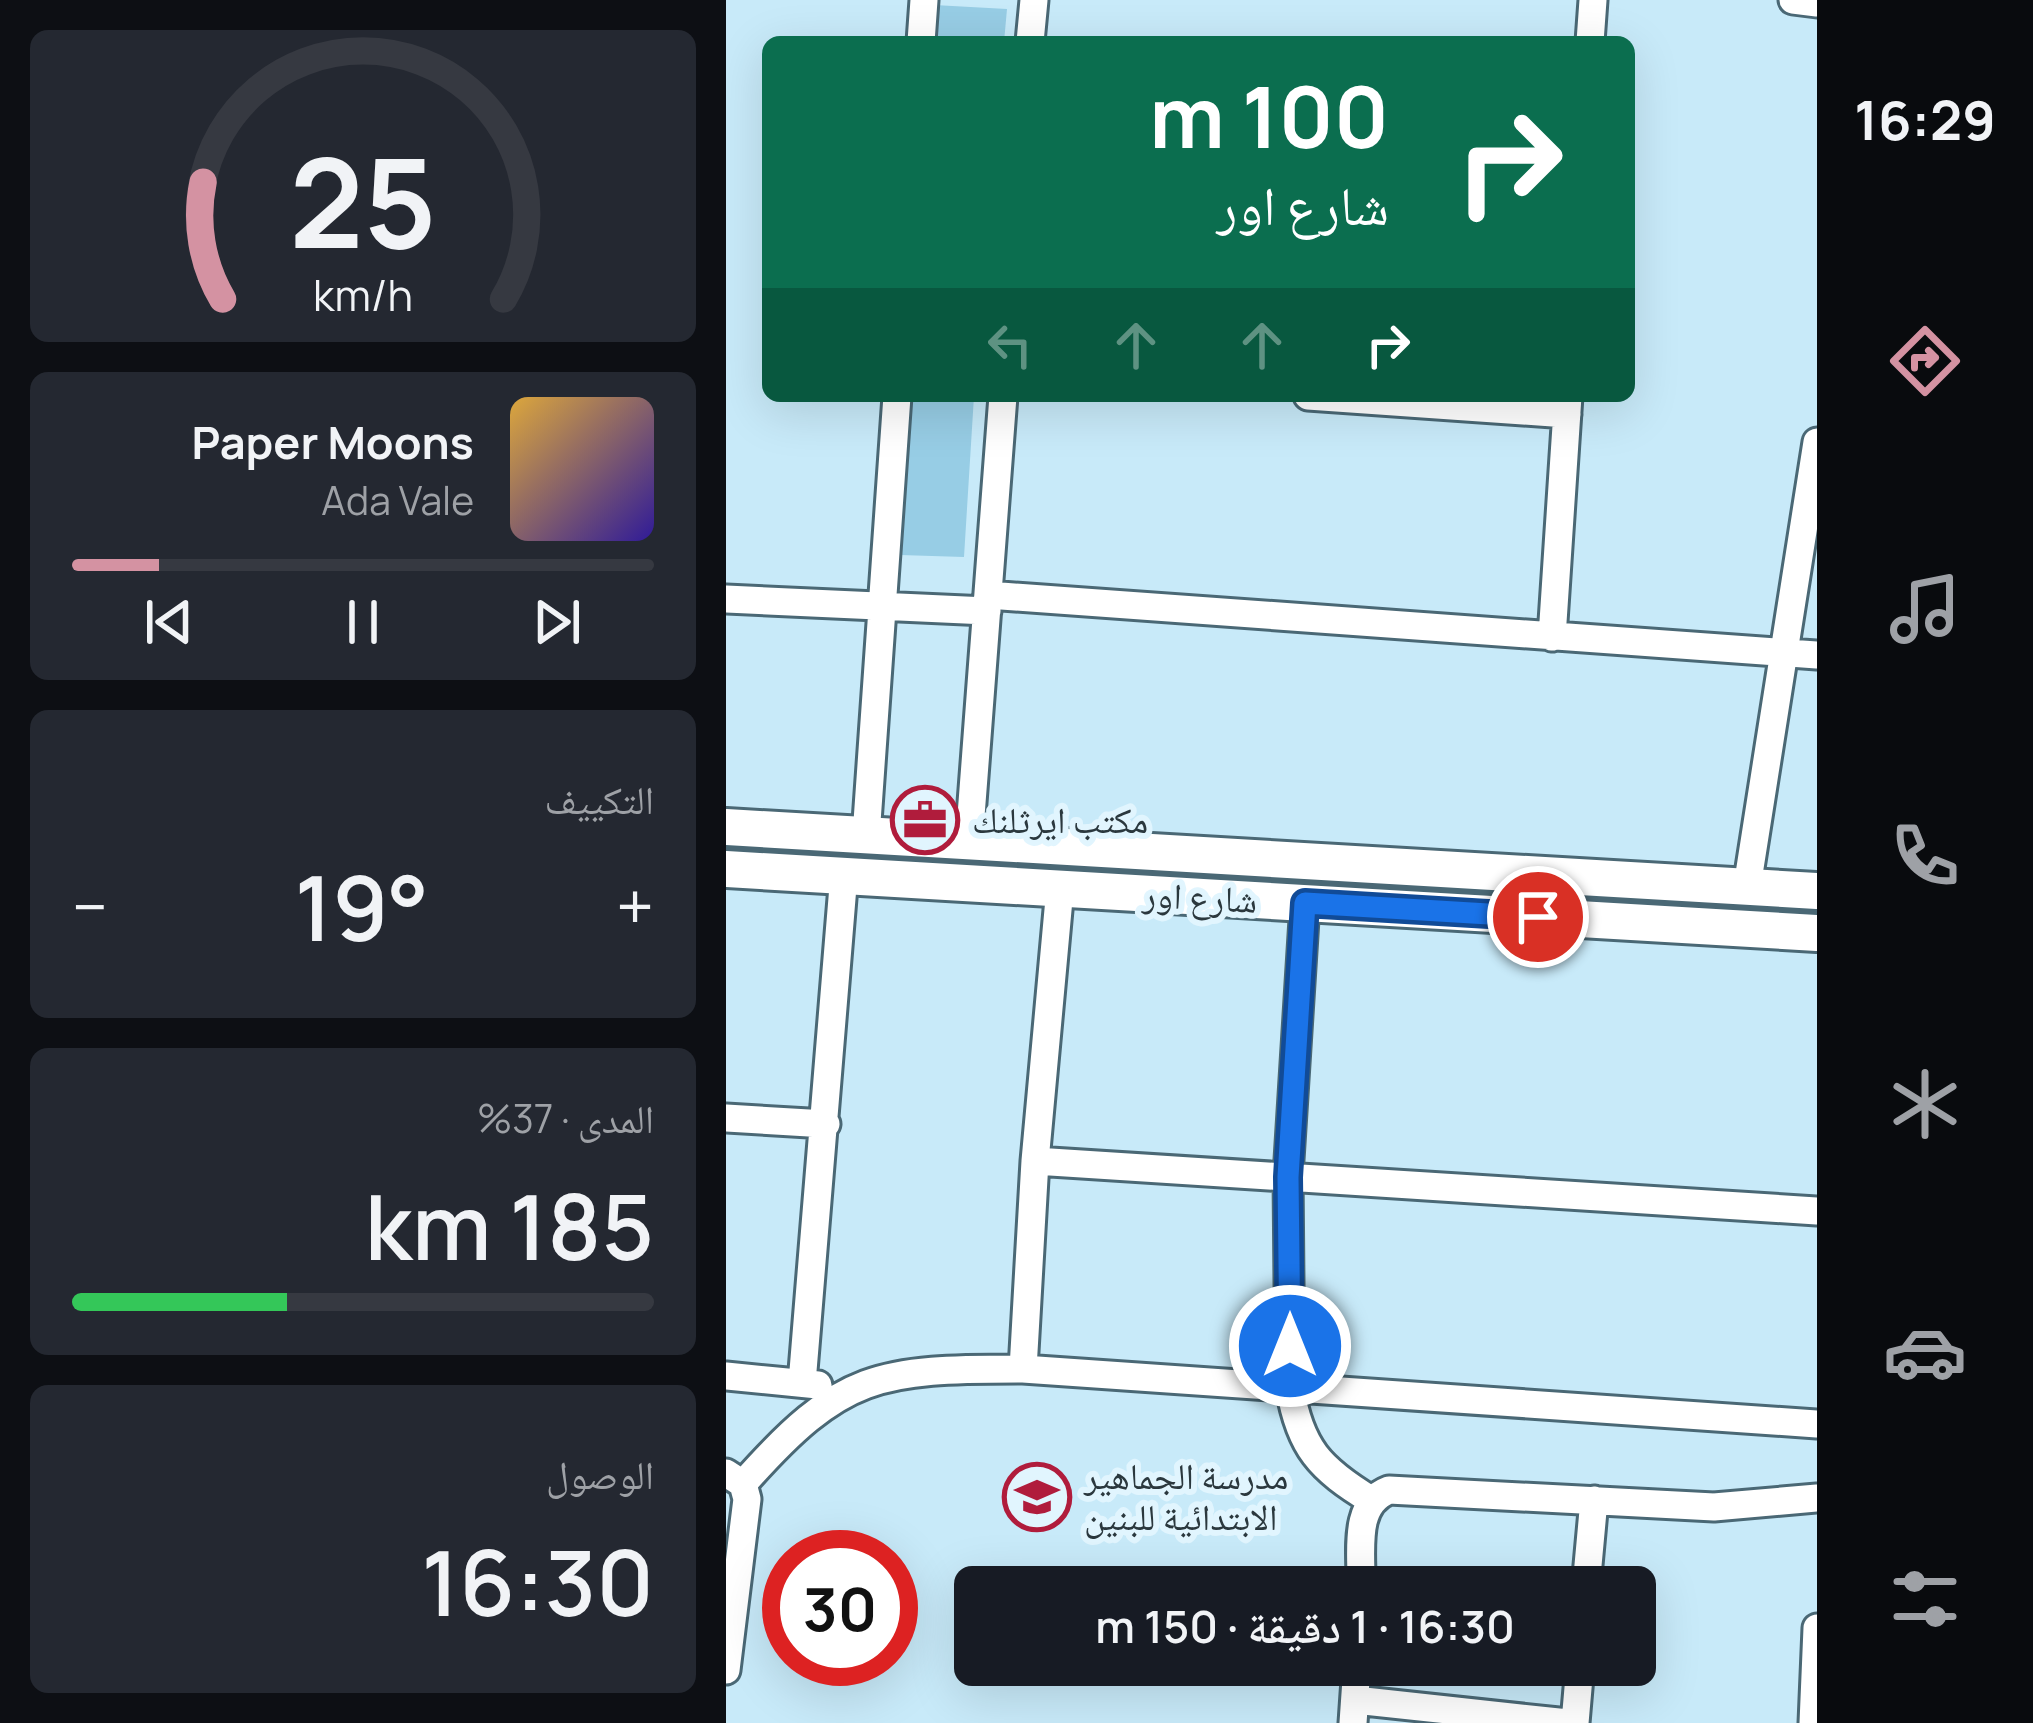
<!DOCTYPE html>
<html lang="ar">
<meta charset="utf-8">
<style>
:root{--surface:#171b24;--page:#242831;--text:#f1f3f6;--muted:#9ea1a6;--line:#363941;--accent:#d492a2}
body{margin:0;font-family:Manrope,"Noto Naskh Arabic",sans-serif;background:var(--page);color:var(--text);direction:rtl;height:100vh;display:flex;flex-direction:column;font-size:45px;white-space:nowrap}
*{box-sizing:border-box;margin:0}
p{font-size:39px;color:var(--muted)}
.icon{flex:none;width:66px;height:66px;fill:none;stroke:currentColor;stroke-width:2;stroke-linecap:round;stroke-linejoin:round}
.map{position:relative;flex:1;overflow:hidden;direction:ltr}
.drawer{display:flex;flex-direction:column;gap:30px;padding:30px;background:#0d0f14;width:726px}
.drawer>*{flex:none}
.banner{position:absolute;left:36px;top:36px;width:873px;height:366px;border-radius:18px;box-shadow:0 12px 48px #0002;direction:rtl;background:#0b6e4f;color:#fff;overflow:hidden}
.speed{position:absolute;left:36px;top:1530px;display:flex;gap:24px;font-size:60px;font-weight:700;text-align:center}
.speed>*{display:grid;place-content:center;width:156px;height:156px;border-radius:50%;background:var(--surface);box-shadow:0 12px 48px #0002;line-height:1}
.speed .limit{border:18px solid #d22;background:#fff;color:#111}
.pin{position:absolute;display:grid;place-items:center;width:102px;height:102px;color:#fff;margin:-51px;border:6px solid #fff;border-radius:50%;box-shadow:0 3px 12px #0007}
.me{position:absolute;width:132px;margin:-66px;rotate:0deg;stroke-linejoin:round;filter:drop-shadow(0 0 9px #0008)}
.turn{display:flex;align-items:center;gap:42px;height:252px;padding:0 48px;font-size:54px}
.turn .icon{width:156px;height:156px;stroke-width:2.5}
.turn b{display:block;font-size:84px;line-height:102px}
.lanes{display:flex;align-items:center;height:114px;padding:0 48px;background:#0003;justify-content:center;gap:60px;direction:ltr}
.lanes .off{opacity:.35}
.big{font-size:90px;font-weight:600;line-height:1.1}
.drawer .tile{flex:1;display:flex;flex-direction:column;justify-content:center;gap:18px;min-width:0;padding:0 42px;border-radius:18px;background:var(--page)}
.drawer .dial{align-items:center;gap:0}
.dial svg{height:312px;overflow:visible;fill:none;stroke:var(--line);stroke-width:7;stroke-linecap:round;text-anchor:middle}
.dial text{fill:var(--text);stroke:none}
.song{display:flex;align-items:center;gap:36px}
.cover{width:144px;height:144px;border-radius:18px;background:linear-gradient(135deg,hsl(40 70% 55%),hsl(250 70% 35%))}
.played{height:12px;border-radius:6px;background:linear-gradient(90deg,var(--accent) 15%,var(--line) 15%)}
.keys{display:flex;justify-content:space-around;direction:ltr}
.heat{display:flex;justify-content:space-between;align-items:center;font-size:66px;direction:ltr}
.charge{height:18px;border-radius:9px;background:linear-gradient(90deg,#34c759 37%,var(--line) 0)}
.trip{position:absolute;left:228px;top:1566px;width:702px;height:120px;border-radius:18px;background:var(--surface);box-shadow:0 12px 48px #0002;font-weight:600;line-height:120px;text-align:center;direction:rtl}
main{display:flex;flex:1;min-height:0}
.tabs{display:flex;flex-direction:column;width:216px;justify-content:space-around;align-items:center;background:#090b0e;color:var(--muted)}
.tabs .icon{width:84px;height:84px}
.tabs .active{color:var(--accent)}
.tabs b{font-size:54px;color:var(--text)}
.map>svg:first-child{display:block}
</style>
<main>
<nav class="tabs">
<b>16:29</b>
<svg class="icon active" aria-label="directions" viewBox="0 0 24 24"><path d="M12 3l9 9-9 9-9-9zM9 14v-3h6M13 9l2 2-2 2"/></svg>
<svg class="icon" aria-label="music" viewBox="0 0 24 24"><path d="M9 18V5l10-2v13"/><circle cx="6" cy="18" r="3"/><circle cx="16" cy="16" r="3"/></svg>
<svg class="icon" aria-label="phone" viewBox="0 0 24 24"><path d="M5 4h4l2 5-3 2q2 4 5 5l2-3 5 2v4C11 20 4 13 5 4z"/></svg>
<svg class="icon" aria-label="climate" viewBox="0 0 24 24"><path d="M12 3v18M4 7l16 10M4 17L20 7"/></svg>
<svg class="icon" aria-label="car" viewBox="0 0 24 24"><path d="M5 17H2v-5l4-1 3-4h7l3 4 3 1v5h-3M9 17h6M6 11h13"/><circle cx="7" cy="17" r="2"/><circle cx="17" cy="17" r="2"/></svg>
<svg class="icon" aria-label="filters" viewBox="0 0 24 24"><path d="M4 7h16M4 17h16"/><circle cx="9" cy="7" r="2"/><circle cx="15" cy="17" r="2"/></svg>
</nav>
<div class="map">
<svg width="1091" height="1723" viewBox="0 0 1091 1723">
<rect width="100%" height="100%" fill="#c8eaf9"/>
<path fill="#97cde5" d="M208,5L281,9L278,42H206Z
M182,396H248L238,557L174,555Z"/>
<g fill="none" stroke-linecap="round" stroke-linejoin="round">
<g stroke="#4a6875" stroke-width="33">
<path id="minor" d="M1067,0L1091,3
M195,42L198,0
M304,42L308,0
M864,42L867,0
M582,396L841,414
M262,595L1091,655
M0,599L261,611
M826,637L842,396
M140,836L171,396
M243,842L277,396
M1021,887L1091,442
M579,903L562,1176L564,1388C574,1448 594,1469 645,1500
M0,1118L100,1124
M309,1161L1091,1211
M297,1369L309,1161L334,888
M0,1376L92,1385
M76,1383L118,874
M0,1473L17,1484L21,1499L0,1670
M17,1484C116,1372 152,1369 297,1369L1091,1424
M635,1587C636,1553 626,1504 663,1490L988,1507L1091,1498
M860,1587L868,1500
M629,1700L842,1723
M627,1723L631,1665
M849,1723L854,1665
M1087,1723L1091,1628"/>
</g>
<g stroke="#4a6875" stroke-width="42">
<path id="tertiary" d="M0,827L1091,891
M0,869L1091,933"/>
</g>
<use href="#minor" stroke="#fff" stroke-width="27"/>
<use href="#tertiary" stroke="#fff" stroke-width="36"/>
</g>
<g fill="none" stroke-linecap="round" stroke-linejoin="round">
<g stroke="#114b97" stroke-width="30">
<path id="route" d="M564,1346L562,1177L579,903L812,917"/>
</g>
<use href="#route" stroke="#1a73e8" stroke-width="21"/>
</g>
<defs>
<g id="office-ring" transform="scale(3.45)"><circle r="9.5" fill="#e1f5fe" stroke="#b01c3c" stroke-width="1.5"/><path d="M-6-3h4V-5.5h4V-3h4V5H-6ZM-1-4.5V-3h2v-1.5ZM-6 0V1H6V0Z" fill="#b01c3c"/></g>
<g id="school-ring" transform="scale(3.45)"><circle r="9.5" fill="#e1f5fe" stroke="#b01c3c" stroke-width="1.5"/><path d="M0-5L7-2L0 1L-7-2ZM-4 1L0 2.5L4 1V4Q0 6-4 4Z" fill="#b01c3c"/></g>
</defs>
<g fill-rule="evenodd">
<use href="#office-ring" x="199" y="820"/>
<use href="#school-ring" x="311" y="1497"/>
</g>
<g text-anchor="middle" stroke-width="12" stroke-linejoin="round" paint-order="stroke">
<g font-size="36" fill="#2b383e" stroke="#e1f5fe" text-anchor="start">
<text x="246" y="833">مكتب ايرثلنك</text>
<text x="358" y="1489">مدرسة الجماهير<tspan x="358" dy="41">الابتدائية للبنين</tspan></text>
</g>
<g font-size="36" fill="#2b383e" stroke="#e1f5fe">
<text transform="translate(474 897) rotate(3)" y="13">شارع اور</text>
</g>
</g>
</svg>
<div class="speed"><div class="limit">30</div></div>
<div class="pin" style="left:812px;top:917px;background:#d93025"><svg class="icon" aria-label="arrive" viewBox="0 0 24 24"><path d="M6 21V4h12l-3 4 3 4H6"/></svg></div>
<svg class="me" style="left:564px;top:1346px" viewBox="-20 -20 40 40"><circle r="17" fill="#1a73e8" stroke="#fff" stroke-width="3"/><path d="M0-11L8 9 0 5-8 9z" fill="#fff"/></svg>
<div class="trip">16:30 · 1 دقيقة · 150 m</div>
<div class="banner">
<div class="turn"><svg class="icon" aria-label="right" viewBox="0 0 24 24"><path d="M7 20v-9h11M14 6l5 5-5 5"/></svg><div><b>100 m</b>شارع اور</div></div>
<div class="lanes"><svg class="icon off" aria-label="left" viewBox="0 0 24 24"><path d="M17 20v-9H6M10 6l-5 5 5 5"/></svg><svg class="icon off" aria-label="ahead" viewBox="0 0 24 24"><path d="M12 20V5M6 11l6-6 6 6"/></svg><svg class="icon off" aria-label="ahead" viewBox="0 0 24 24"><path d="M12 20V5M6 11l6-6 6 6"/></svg><svg class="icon" aria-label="right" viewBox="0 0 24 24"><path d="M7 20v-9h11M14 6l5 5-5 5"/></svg></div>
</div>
</div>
<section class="drawer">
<div class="tile dial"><svg viewBox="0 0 100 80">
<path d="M14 69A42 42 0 1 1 86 69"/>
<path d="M14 69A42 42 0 0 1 9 39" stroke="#d492a2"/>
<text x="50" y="56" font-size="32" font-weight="700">25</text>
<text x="50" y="72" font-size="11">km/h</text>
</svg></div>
<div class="tile">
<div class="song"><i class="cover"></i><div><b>Paper Moons</b><p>Ada Vale</p></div></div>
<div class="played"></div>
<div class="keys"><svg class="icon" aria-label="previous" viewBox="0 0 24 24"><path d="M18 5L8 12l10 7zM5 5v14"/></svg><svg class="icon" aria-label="pause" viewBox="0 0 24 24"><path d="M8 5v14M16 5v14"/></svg><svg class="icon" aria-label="next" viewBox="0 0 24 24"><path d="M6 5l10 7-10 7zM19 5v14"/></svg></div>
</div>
<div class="tile"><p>التكييف</p>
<div class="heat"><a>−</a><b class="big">19°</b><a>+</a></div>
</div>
<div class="tile"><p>المدى · 37%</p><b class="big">185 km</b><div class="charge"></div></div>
<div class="tile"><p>الوصول</p><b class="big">16:30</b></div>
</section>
</main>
